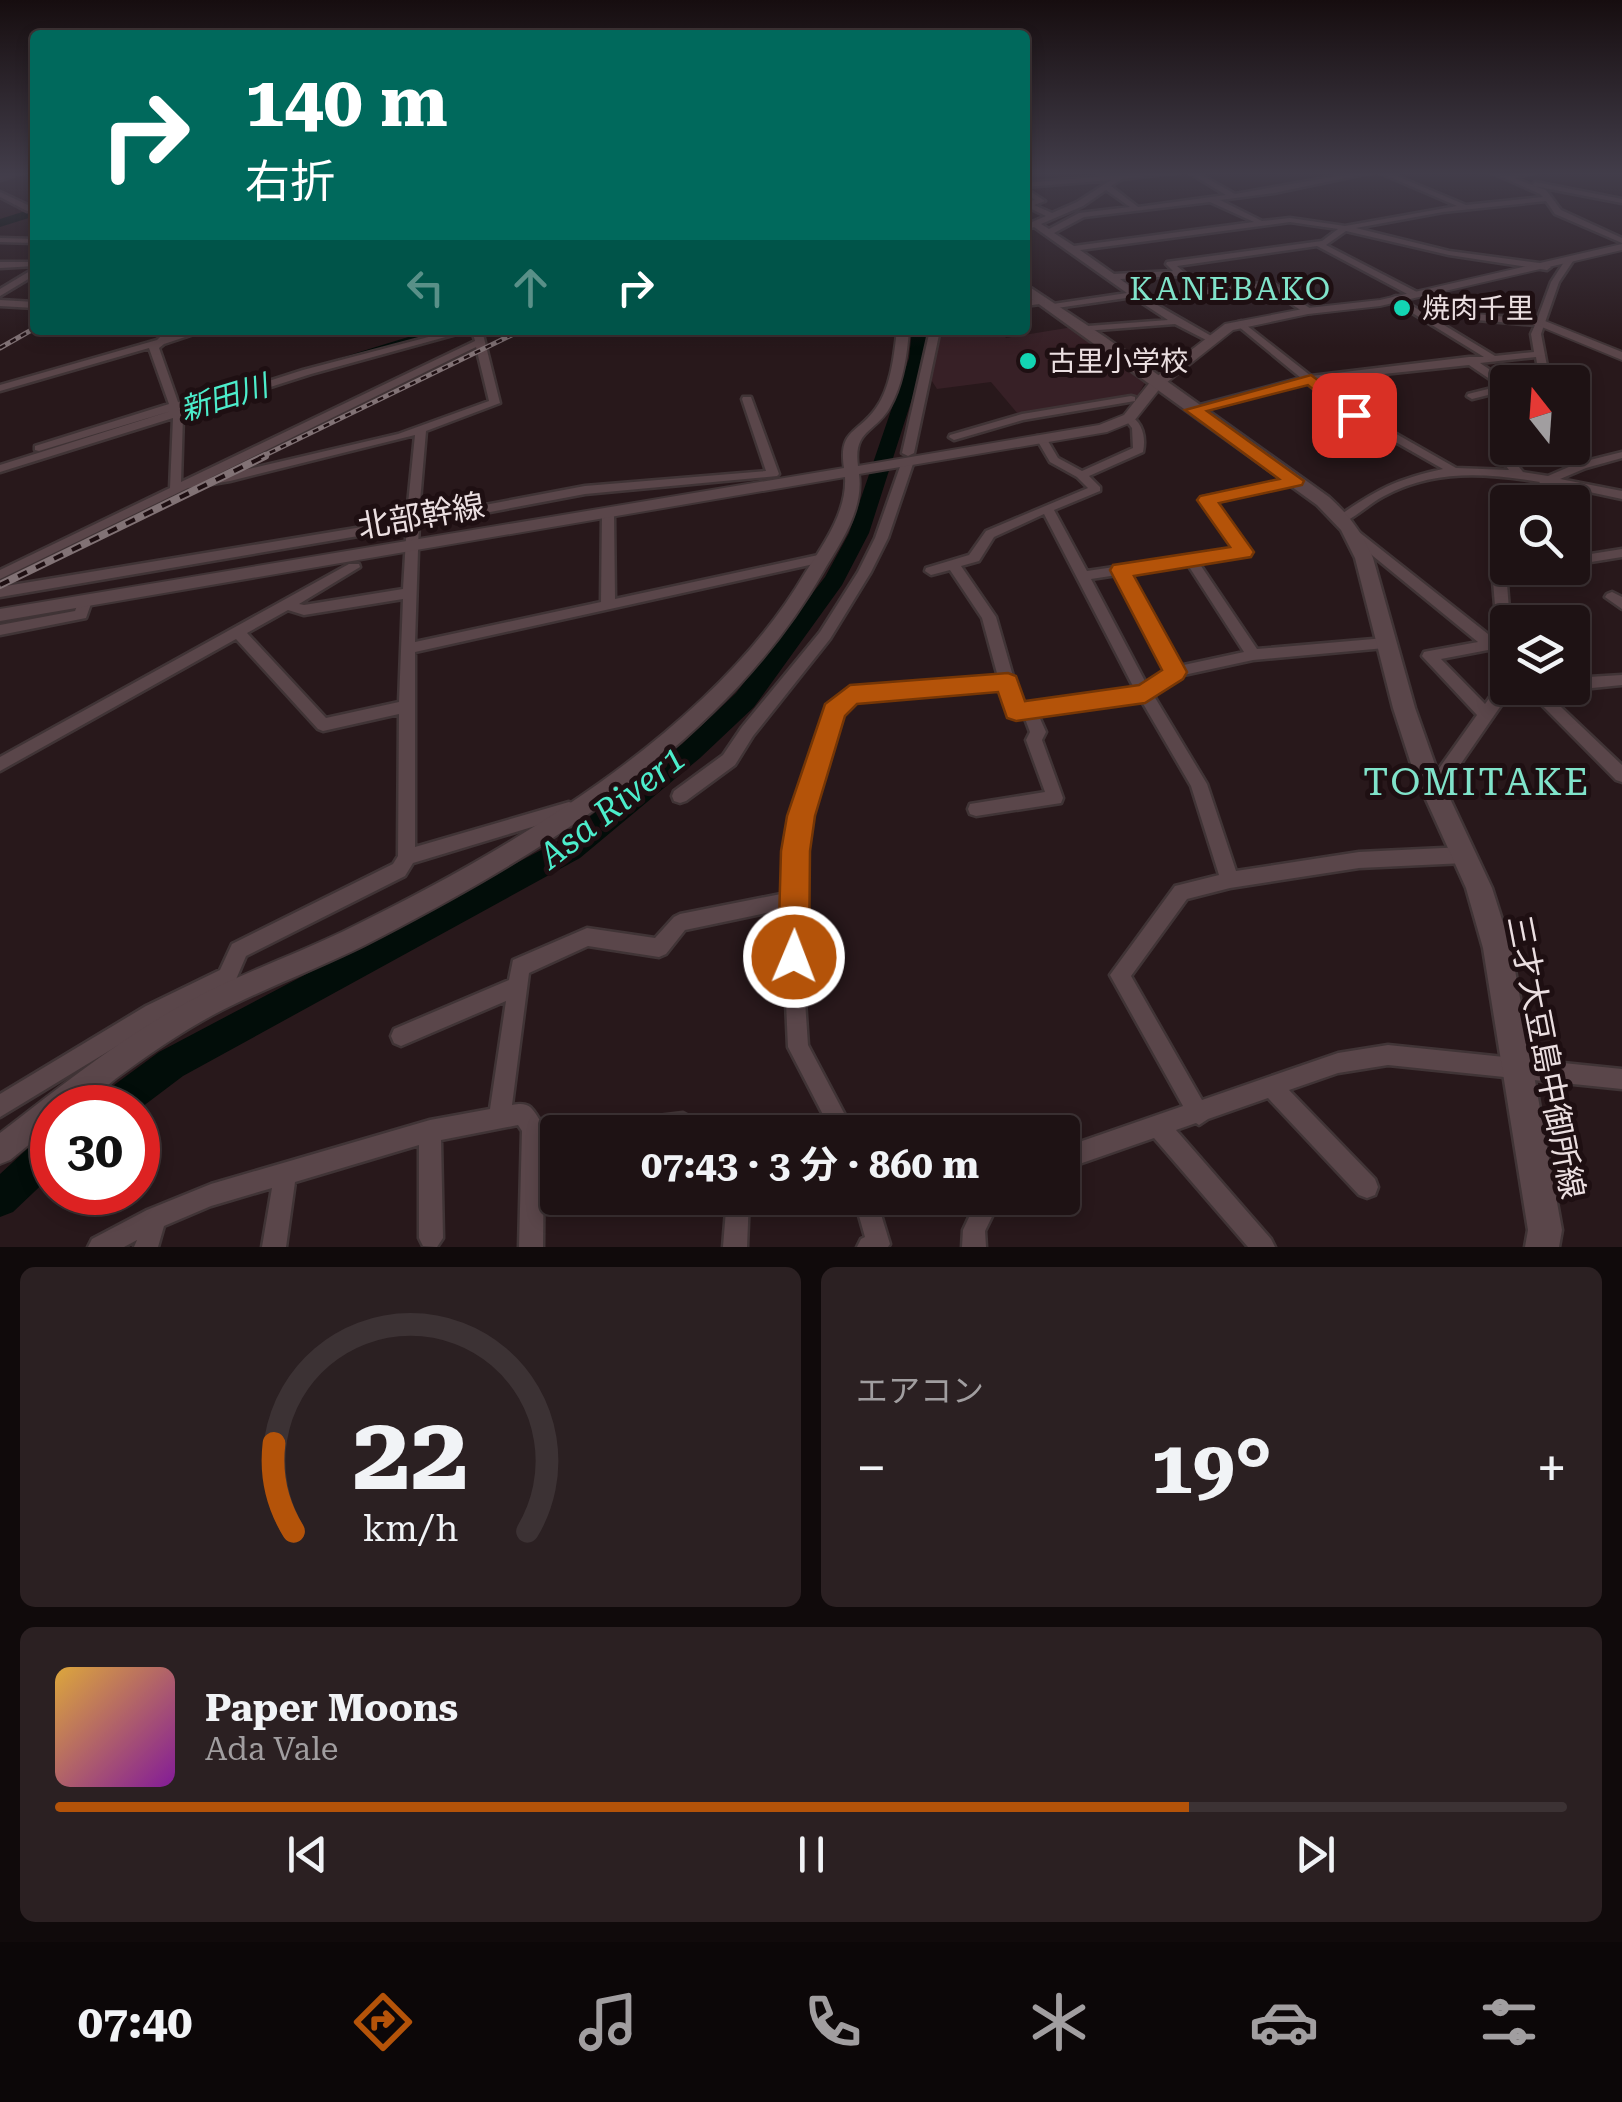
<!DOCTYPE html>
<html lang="ja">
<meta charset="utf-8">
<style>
:root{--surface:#1e1214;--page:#2b2022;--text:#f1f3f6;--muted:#a19ea0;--line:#3c3234;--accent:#b45309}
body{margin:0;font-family:"Roboto Serif","Noto Sans JP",serif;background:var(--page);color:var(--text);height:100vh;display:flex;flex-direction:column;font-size:38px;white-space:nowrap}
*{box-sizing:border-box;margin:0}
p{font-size:32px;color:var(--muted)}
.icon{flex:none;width:55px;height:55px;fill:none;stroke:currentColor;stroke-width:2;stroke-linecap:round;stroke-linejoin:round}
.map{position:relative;height:1247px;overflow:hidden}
.panel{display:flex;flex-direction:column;gap:20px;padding:20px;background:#100a0b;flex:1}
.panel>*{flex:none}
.guide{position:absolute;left:30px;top:30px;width:1000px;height:305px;border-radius:10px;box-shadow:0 5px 15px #0003,0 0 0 2px var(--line);background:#00695c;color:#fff;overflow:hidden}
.needle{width:65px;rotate:343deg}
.tools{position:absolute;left:1490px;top:365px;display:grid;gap:20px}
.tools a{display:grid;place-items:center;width:100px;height:100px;border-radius:10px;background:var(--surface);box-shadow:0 5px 15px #0003,0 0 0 2px var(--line);font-size:50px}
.speed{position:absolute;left:30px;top:1085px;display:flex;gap:20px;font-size:50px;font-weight:700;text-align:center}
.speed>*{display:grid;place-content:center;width:130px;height:130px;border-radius:50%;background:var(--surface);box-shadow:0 5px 15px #0003,0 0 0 2px var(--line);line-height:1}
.speed .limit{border:15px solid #d22;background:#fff;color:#111}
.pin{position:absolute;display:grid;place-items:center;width:85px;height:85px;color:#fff;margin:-42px;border-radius:20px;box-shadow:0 5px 15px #0006}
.me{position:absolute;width:110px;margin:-55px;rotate:1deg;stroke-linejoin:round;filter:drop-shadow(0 0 8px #0008)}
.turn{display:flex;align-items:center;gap:35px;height:210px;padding:0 50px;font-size:45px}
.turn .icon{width:130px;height:130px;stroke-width:2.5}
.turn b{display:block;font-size:70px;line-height:85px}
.lanes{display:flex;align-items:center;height:95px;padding:0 50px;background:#0003;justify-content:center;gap:50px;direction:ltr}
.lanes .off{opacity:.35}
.big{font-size:75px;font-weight:700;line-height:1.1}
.panel .widget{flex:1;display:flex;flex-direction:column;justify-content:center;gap:15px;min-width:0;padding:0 35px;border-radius:15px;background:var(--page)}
.panel .dial{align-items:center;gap:0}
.dial svg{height:260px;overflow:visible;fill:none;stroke:var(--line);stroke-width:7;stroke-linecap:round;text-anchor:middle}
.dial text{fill:var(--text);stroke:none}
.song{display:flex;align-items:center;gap:30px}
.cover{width:120px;height:120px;border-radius:15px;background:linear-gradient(135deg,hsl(40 70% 55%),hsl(290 70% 35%))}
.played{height:10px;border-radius:5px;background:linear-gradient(90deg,var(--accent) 75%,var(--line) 75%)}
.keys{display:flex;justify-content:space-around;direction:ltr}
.heat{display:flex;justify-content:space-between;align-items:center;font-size:55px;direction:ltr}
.panel .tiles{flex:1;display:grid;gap:20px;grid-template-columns:1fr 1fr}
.widget:last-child{grid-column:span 2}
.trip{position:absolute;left:540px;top:1115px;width:540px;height:100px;border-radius:10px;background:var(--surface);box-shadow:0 5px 15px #0003,0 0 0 2px var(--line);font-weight:700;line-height:100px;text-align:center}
.menu{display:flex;height:160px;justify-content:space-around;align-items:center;background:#0c0708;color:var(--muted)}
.menu .icon{width:70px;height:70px}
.menu .active{color:var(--accent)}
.menu b{font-size:45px;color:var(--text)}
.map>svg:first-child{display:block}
</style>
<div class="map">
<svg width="1622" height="1247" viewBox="0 0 1622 1247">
<rect width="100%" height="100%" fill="#28181b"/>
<path fill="#372026" d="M1079,326L1146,381L1138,395L1018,414L991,382L937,389L930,378L939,330H998L1006,338Z"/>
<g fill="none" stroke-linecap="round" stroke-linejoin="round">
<path fill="#020d09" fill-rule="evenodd" d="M35,208V216L0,227V219Z
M431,330H455L215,405L209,406L200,401Z
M912,330H928L925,358L869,533L842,585L754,707L700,758L580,858L183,1076L138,1110L94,1108L99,1096L159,1052L560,840L682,744L736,693L825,577L849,533L909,358Z
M52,1133V1175L13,1212L0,1217V1174L39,1138Z"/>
<g stroke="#403436" stroke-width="5">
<path id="minor" d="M1153,172H1182L1122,179L1111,186L1138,207L1226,195L1188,172H1196L1235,194L1360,172H1374L1274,193L1220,200L1262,221L1290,218L1345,226L1457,206L1378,172H1387L1466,205L1543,197L1540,194L1490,172L1506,175L1536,172L1514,178L1532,185L1535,182L1622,199V203L1534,186L1546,190L1561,210L1622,238V243L1555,214L1546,201L1443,212L1356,228L1449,251L1547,264L1551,267L1547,270L1449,255L1346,231L1326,245L1417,292V296H1411L1317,246L1177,266L1204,290L1271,282L1311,309V313H1305L1266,287L1152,302L1213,337L1215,339L1210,342L1175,324L1085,331L1083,329L1088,326L1168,320L1133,297L1050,309V305L1053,304L1127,293L1034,227L1025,230V225L1046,216L1025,206V202L1035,200L1025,193V188L1045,201L1034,205L1052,213L1077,202L1111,180L1025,187V183ZM1106,190L1130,207L1079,213L1049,229L1041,224L1083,206ZM1210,202L1254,222L1074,246L1054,233L1084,217ZM1290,222L1338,229L1322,241L1167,262L1166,264L1173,271L1114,274L1080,250ZM1178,276L1195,291L1145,297L1120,279Z
M0,192L30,206L35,205V210L27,211L0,197Z
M0,238L35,239V243L0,242Z
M1566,259L1573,261L1559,282L1541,334L1550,382H1540L1536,357L1480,363L1508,382V390L1472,399L1467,396L1468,394L1500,386L1469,365L1317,381L1349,407L1456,468L1509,470L1503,462L1502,447L1508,444V448H1514L1515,462L1523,472L1548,476L1578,463L1622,452V458L1586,468L1560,479L1622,491V499L1552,484L1535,502H1523L1540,482C1487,473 1434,469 1384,496C1370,503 1359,515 1344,522L1338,518L1340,515C1378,489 1397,479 1443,469L1341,411L1307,383L1193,413L1188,410L1189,408L1301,378L1238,326V322L1241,321L1311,376L1469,357H1484L1393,301V297L1396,296L1495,356L1534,352L1531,334L1535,325L1477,320L1472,317L1477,314L1537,320L1551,282Z
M0,262H35V266L0,268Z
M35,268V275L0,296V289Z
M1044,298L1047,299V303L1025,306V300Z
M0,300L35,302V308L0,306Z
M167,330H177L172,335L191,330H206L164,344L159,348L178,402L186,404L181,409L303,370L455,330H471L311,374L183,415L181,482L475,341L472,330H482L500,403L426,431L419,513L437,514L585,486L766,471L742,399L743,397H751L779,474L777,476L585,494L437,522L419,520L415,642L601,602L602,514L608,510L614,514L615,599L823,554L829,558L823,562L415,652V847L569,802L575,804L577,809L575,814L413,863L405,876L246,956L234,984L160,1020L0,1117V1094L146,1006L220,970L232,944L393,864L398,856L399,714L323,731L318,729L236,639L0,771V757L349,564H359L360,567L299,604L304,605L403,589L407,522L370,534L0,597V587L368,526L407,514L415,435L230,481L188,488L0,579V570L170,488L173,418L0,472V465L171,411L39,451L35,450V446L169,404L149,348L0,391V385L157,340ZM476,347L489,401L398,434L210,478ZM403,599L399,702L326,718L247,633L288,610L304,615Z
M930,330H940L914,453L908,456L902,453Z
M1131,396L1135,397V401L1023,420L954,440L949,437L950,435L1022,414Z
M1129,415C1143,422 1146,438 1143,452L1089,476L1100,487V491L1054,510L1087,571L1235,549L1201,500L1203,497L1295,478L1301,481L1299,483L1215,502L1250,552L1244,556L1199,563L1257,649L1385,638L1392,643L1385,648L1253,660L1179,676L1154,696L1207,784L1236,871L1359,852L1465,847L1471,850L1474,855L1471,860L1465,863L1359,868L1230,888L1187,899L1131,976L1202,1100L1338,1053L1388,1045L1622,1069V1089L1388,1065L1338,1073L1289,1090L1375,1179L1378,1187L1375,1195L1367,1198L1359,1195L1268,1098L1208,1119L1199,1125L1196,1123L1176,1130L1271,1239L1275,1247H1248L1154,1138L1062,1170V1148L1183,1106L1110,975L1175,886L1219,875L1191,786L1141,700L1038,714L1046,732L1042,740L1063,798L1061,803L976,816L970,814L968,809L970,804L1045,792L1026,740L1030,732L1024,716L1011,715L1001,688L854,700L840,714L809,816L805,851L802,957L808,1045L854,1132H832L788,1047L784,957L785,909L685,930L666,954L659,957L588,946L529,973L512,1105C528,1102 531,1106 539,1119L566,1125L569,1132H558V1144L544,1141L543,1247H519L522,1131L518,1125L441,1140L443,1238L437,1247L423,1246L419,1238V1145L295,1182L286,1247H262L272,1188L211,1206L164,1226L158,1247H134L137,1240L124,1247H88L92,1239L147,1210L211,1184L430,1120L490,1109L506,1001L401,1046L394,1043L391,1036L394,1029L509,980L513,960L587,928L655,938L674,917L680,914L786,893L787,851L793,816L825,711L845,691L850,689L998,677L982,618L950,570L931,575L925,571L926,568L969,555L986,531L1088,488L1077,477L1050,462L1036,438L1037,436H1045L1058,458L1082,471L1133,448L1132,428L1124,418ZM1044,514L1135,690L1021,704L996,617L961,566L979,561L994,537ZM1188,565L1244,652L1179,666L1129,574ZM1117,575L1167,670L1147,685L1091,579Z
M908,458L914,461L888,538L871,572L830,639L753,736L735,765L686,801L680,803L674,801L672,796L674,791L723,755L742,727L820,632L858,572L875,538L902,461Z
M1355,531L1359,532L1498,642L1493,581L1504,533L1508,532V574L1533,568H1553L1552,571L1507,584L1510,622H1508V663L1488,650L1441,659L1485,704L1503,679L1508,678V688H1513L1440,794L1434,796L1428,794L1426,789L1428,784L1477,715L1422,656L1424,652L1429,651L1478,642L1351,538L1349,535L1351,532Z
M1622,549V557L1572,565V557Z
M1612,592L1622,597V609L1605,597L1607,594Z
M85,596L92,601L86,618L0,635V625L75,611L80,598Z
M1622,675V685L1572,690L1567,688H1572V678Z
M1525,688H1541L1622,765V782L1616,780Z
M683,1113C692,1117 698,1123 701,1132H606L609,1124L617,1121Z
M727,1198H749L747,1247H723Z
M854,1198H876L890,1244L888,1247H857L861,1239L865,1237Z
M978,1198H1001L985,1231L986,1247H962L963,1230Z"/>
</g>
<g stroke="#403436" stroke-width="4">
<path id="tertiary" d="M1622,244V250L1380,306L1308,314L1233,330L1161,387L1134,421L1107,432L859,474C864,510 840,543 823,572C724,745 538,856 365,945C315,970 262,989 213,1015C180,1033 149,1054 118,1077C106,1086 89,1104 75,1108C69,1109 59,1108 52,1108V1126L10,1160L0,1164V1133C60,1087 119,1039 186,1003C237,975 292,956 344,931C508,851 711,733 805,573C823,545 847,512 845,477L0,621V609L844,468C838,429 858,434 876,408C891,387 894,355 897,330H909C907,356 903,384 890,407C876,433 853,429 858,466L1099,425L1124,415L1151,381L1225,324L1308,308L1380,300Z
M1537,321H1545L1622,352V360L1537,325Z"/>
</g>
<g stroke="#403436" stroke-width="5">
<path id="secondary" d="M7,172H25L0,180V174Z
M1025,284L1105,337L1329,497C1349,515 1363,534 1373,558L1415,708L1438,773L1492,888L1511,948L1562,1230L1559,1247H1525L1528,1230L1483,948L1466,888L1414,773L1393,708L1355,558L1341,530L1317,505L1025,294Z"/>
</g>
<use href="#minor" fill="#5a464a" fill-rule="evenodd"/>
<use href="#tertiary" fill="#5a464a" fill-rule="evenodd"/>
<use href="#secondary" fill="#5a464a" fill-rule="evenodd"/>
<g stroke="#817275" stroke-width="5">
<path id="rail-far1" d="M0,348L35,328
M259,458L522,330"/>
</g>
<g stroke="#817275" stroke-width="8">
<path id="rail" d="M0,585L265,456"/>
</g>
<use href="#rail-far1" stroke="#1e0f12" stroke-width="2.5" stroke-dasharray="6" stroke-linecap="butt"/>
<use href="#rail" stroke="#1e0f12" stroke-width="4" stroke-dasharray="10" stroke-linecap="butt"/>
</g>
<linearGradient id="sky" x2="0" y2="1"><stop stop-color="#160d0f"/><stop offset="0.5" stop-color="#423d4a"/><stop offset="1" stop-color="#423d4a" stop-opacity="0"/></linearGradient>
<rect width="1622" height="347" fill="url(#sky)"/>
<path fill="#b45309" stroke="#753606" stroke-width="2.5" d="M1311,375L1360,412V419H1348L1308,385L1207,411L1304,481L1302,485L1219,503L1254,552L1251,557L1134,576L1187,672L1183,679L1145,703L1016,721L1007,718L998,692L857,704L845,716L815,816L810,851L809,957L804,968L794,972L783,968L778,957L781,851L787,816L825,704L850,685L1008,673L1016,676L1025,701L1139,685L1162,670L1110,570L1113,565L1230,547L1197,500L1200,496L1279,479L1185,410Z"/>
<g fill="#13d5b3" stroke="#1e0f12" stroke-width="4">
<circle cx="1402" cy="308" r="10"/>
<circle cx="1028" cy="361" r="10"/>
</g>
<g text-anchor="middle" stroke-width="10" stroke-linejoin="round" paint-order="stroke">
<g font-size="28" fill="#ebdfe1" stroke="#1e0f12" text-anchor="start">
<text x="1422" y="318">焼肉千里</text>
<text x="1048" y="371">古里小学校</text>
</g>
<g font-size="30" font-style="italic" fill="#4cedcb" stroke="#1e0f12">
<text transform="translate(224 398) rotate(-17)" y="10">新田川</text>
</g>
<g font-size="32" letter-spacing="2.5" fill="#80e3ca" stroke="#1e0f12">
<text x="1231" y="300">KANEBAKO</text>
</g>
<g font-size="32" fill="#ebdfe1" stroke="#1e0f12">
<text transform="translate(421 516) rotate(-10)" y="11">北部幹線</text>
<text transform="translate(1546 1057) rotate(79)" y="11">三才大豆島中御所線</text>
</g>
<g font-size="35" font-style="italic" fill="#4cedcb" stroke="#1e0f12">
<text transform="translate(612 807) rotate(-38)" y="12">Asa River1</text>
</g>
<g font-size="38" letter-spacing="2.5" fill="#80e3ca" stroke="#1e0f12">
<text x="1477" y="795">TOMITAKE</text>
</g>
</g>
</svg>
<div class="tools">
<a><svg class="needle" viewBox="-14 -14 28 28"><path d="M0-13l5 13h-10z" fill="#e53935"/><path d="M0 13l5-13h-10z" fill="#a19ea0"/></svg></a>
<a><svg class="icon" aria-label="search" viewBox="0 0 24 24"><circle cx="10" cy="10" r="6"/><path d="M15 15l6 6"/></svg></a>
<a><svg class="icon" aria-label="layers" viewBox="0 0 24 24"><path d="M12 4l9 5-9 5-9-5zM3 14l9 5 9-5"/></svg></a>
</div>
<div class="speed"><div class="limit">30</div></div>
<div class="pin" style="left:1354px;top:415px;background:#d93025"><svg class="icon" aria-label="arrive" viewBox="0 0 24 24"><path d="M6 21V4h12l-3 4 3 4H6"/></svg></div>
<svg class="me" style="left:794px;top:957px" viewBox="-20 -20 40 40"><circle r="17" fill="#b45309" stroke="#fff" stroke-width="3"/><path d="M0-11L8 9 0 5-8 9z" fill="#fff"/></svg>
<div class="trip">07:43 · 3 分 · 860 m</div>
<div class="guide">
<div class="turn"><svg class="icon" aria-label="right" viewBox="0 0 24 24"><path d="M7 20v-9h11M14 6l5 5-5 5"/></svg><div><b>140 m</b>右折</div></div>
<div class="lanes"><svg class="icon off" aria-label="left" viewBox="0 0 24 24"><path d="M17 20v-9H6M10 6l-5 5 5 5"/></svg><svg class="icon off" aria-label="ahead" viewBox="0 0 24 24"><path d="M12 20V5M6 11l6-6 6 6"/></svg><svg class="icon" aria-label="right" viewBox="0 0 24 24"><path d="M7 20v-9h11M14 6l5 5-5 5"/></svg></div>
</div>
</div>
<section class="panel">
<div class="tiles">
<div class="widget dial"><svg viewBox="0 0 100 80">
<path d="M14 69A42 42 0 1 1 86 69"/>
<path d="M14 69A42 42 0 0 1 8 42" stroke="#b45309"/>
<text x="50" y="56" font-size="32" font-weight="700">22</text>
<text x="50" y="72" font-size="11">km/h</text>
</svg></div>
<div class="widget"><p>エアコン</p>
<div class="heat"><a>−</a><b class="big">19°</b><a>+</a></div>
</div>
<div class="widget">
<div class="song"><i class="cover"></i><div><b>Paper Moons</b><p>Ada Vale</p></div></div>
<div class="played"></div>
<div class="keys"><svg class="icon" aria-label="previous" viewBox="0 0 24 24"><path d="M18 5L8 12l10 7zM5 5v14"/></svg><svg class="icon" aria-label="pause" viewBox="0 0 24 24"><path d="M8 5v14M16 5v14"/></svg><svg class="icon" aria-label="next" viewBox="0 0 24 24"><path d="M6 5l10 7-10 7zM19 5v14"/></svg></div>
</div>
</div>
</section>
<nav class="menu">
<b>07:40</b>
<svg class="icon active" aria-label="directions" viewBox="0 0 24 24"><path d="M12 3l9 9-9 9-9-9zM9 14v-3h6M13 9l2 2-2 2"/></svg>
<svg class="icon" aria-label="music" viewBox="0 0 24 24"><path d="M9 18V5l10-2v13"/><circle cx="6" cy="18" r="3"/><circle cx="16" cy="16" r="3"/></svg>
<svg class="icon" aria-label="phone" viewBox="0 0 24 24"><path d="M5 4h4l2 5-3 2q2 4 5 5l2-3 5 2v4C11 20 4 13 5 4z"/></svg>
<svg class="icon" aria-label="climate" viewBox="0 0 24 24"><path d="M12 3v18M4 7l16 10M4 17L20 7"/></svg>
<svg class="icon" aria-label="car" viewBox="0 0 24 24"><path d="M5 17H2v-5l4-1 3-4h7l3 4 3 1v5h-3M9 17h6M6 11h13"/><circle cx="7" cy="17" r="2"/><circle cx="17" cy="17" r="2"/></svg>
<svg class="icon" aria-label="filters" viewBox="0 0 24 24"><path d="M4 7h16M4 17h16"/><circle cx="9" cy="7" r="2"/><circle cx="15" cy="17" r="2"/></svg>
</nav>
